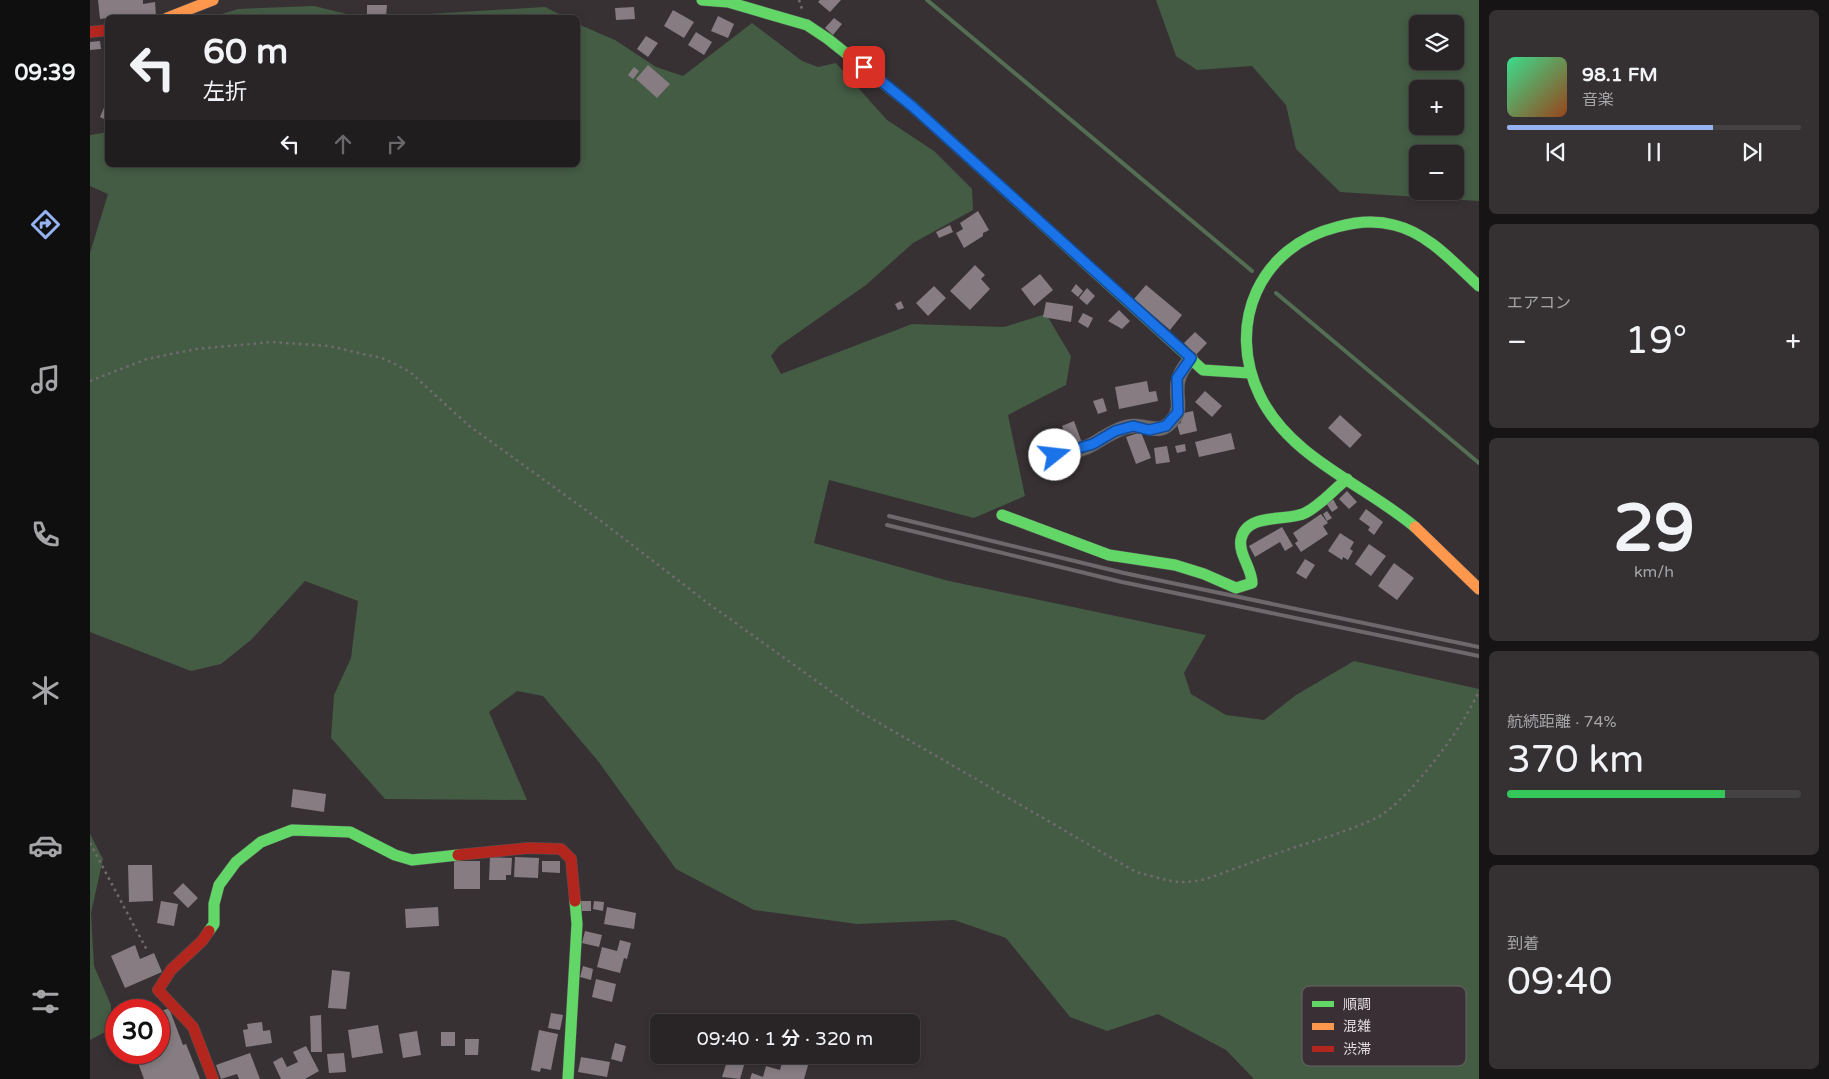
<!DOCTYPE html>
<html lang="ja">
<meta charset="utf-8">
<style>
:root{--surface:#292527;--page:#353133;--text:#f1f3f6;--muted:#a5a5a7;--line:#454244;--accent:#95b2f1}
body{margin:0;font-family:"Varela Round","Noto Sans JP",sans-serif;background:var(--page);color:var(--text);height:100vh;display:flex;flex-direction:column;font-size:19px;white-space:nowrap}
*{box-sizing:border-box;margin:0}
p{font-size:16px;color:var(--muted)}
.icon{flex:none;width:28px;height:28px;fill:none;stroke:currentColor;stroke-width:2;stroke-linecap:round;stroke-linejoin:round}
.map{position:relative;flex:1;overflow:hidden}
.sheet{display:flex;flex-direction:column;gap:10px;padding:10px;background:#171415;width:350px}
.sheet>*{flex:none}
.top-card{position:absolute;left:15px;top:15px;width:475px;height:152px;border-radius:8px;box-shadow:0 2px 8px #0003,0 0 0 1px var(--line);background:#292527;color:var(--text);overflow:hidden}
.controls{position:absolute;left:1319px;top:15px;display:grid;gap:10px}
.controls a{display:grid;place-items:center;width:55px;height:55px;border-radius:8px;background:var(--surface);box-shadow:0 2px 8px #0003,0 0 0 1px var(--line);font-size:25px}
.speed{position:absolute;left:15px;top:999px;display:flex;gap:10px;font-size:25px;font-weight:700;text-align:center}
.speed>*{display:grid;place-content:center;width:65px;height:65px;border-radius:50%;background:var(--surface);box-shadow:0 2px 8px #0003,0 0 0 1px var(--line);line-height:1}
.speed .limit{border:8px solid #d22;background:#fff;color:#111}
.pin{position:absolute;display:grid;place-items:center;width:42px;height:42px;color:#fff;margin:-21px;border-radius:10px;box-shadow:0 2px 8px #0006}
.me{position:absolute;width:55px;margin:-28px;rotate:74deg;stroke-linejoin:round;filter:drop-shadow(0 0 4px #0008)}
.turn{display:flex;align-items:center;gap:18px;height:105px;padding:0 15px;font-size:22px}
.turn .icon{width:65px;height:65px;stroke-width:2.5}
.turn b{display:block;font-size:35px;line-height:42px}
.lanes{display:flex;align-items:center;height:48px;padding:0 15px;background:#0003;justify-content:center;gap:25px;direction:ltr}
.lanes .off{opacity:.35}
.big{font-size:38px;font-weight:600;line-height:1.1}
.sheet .widget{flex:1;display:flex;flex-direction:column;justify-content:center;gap:8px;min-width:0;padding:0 18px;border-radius:8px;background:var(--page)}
.sheet .dial{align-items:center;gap:0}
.dial b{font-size:65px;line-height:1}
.song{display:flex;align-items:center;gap:15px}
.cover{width:60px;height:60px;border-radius:8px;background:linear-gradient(135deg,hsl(150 70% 55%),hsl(20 70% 35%))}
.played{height:5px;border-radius:2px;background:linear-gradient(90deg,var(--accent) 70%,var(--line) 70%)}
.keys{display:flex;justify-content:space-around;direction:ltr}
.heat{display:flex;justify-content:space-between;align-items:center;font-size:28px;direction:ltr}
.charge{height:8px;border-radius:4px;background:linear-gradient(90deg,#34c759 74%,var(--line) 0)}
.trip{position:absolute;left:560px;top:1014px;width:270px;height:50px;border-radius:8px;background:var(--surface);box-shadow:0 2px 8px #0003,0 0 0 1px var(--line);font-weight:600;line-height:50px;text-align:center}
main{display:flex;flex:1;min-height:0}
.tabs{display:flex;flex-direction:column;width:90px;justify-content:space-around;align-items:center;background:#100f10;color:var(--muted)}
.tabs .icon{width:35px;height:35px}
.tabs .on{color:var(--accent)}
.tabs b{font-size:22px;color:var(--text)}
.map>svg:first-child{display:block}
</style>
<main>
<nav class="tabs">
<b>09:39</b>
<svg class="icon on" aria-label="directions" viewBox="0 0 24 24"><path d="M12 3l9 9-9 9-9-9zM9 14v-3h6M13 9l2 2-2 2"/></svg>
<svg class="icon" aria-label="music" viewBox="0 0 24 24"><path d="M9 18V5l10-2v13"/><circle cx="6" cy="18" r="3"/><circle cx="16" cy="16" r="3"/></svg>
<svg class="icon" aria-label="phone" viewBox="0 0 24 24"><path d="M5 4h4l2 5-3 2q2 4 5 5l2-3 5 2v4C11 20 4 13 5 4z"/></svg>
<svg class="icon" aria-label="climate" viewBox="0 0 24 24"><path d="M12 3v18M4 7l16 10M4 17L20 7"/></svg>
<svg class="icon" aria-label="car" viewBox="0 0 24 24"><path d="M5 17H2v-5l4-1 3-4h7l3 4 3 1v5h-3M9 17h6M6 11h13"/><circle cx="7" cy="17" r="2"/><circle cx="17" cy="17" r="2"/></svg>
<svg class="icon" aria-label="filters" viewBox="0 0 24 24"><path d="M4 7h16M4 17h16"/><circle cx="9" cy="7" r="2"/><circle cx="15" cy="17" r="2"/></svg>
</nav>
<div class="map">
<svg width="1389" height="1079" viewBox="0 0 1389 1079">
<rect width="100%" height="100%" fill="#373134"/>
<path fill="#445b44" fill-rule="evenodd" d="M1066,0H1389V201L1250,192L1206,149L1196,105L1162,66L1107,70L1086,56ZM1328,24H1365V61H1328ZM1328,89H1365V126H1328ZM1328,154H1365V191H1328Z
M224,6L269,17H122L148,9Z
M455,7L475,17H313L322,15Z
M662,23L712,61L728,67L746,63L797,120L844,151L882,189L883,210L823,243L776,285L689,346L681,356L691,374L822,324L914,327L956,314L981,356L976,385L918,415L935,496L884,518L739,480L724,543L859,581L1116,635L1094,673L1101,694L1136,715L1174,720L1206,695L1264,661L1389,689V1079H1164L1136,1050L1068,1014L1017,1031L980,1017L916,938L864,920L767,924L664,910L586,869L508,761L453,696L427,691L399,712L437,800L295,799L241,738L244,695L261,658L268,601L215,581L161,640L131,664L101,671L0,632V253L18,194L0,186V135L13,133L17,128L18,165H488V24L525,40L566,67L593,76Z
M0,834L13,859L1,913L4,966L21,1005V1029L0,1040Z"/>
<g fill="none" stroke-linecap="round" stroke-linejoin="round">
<path stroke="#546e54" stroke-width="4" d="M837,0L1162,271
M1186,293L1389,463"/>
</g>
<path fill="#867c81" d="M8,0H53V4L65,2L66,16L52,17L53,14L10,19Z
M730,0H751L740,12L728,2Z
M277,5H297L296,17L277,16Z
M544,7L545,19L526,20L525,8Z
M583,10L604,22L594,38L574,26Z
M628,16L644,24L638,38L621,31Z
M744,18L752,24L743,35L735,28Z
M606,32L622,42L614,55L598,45Z
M556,36L568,43L558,57L547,49Z
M10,41L11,49L0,50V42Z
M558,65L580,84L567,98L546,79Z
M544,67L549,71L543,79L538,75Z
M18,98V121L10,117Z
M888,211L899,230L893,233V236L874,248L866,233L873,229L870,223Z
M860,225L863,232L849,238L846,232Z
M885,265L895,275L891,279L900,289L880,310L860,291Z
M950,274L963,290L944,306L931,289Z
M986,284L993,291L988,297L981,291Z
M1056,285L1092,315L1080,330L1044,299Z
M844,286L856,298L838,316L826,303Z
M997,288L1005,296L997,305L989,298Z
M811,301L814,308L808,310L805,304Z
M956,302L983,306L981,322L953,317Z
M1029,310L1040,321L1032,329L1018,321Z
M993,313L1003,318L998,328L988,322Z
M1105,332L1117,343L1106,355L1094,343Z
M1057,381L1059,392L1066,391L1068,401L1029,409L1025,387Z
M1115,391L1132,406L1122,417L1105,402Z
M1013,398L1017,411L1008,414L1003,401Z
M1103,411L1107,431L1090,435L1087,424L1091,423L1089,414Z
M1250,415L1272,435L1260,448L1238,428Z
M984,421L992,443L980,447L972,426Z
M1051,432L1061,458L1046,464L1036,437Z
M1141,433L1145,449L1109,457L1105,442Z
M1095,444L1096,451L1087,453L1085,446Z
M1077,446L1080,462L1066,464L1064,448Z
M1257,491L1267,502L1259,509L1249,499Z
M1243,499L1248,508L1242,512L1236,503Z
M1276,509L1293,522L1284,535L1278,530L1280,527L1269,519Z
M1237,511L1242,518L1237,521L1233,514Z
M1231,514L1238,523L1233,526L1238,534L1211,552L1205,543L1208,541L1203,533Z
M1192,527L1203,546L1195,551L1190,542L1165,557L1159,546Z
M1250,533L1264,542L1260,549L1263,551L1258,560L1253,557L1252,560L1238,551Z
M1279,544L1296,556L1281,576L1265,564Z
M1215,559L1225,565L1216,579L1206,573Z
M1304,563L1324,578L1307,600L1288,586Z
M203,789L236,794L234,812L201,807Z
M400,857L422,858L421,875H416V880H399Z
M425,857L449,858L448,878L424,877Z
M364,861H390V889H364Z
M452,861H470V873L452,872Z
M38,865H62L63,901L39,902Z
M93,883L108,898L98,908L83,893Z
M71,901L88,904L84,926L67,923Z
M489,901H501V911H490Z
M504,901L514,902L513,911L503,909Z
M348,907L349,926L316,928L315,909Z
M517,907L546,913L544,929L514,924Z
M495,931L512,935L509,947L492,943Z
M530,940L541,943L537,959L534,958L530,973L507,967L512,947L527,951Z
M45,945L50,959L64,953L72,972L35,988L21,956Z
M493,966L503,969L501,980L490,977Z
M242,970L260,972L256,1009L238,1008Z
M506,979L526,984L522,1002L502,997Z
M79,1008L93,1045L96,1044L110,1079H54L44,1052H69V1012Z
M461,1013L473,1015L470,1030L458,1028Z
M231,1015L232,1052H221L220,1016Z
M172,1022L173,1031L180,1030L182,1043L156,1047L153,1030L158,1029L157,1024Z
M288,1025L293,1053L262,1058L258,1030Z
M449,1030L468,1034L461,1070L451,1068L450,1072L441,1070Z
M327,1031L331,1055L313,1058L309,1034Z
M351,1032H365V1046H351Z
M375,1039H389L388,1055H375Z
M525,1043L536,1046L532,1062L521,1059Z
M216,1046L229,1071L215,1079H191L183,1062L192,1057L197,1067L208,1062L203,1052Z
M160,1053L170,1079H149L147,1074L131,1079L126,1065Z
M254,1053L256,1072L239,1073L237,1054Z
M639,1055H657L650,1079L632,1077Z
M694,1055L719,1062L714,1079H660L662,1073L673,1077L676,1066L690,1070Z
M491,1057L520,1062L517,1077L488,1072Z"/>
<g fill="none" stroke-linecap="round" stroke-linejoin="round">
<g stroke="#555053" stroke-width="15">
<path id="street" d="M949,455C967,455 992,452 1008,441C1018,435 1030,427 1043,426C1060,425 1071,437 1084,418C1096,402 1075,386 1101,359"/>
</g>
<g stroke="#555053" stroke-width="12">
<path id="fast" d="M612,0L638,2L717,25L738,39L823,107L1113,370L1159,373
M912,515L1019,555L1085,565L1114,574L1146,588L1162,583C1162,568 1148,554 1151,539C1157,512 1197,522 1215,513C1231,505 1243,490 1257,479
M1325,527C1274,484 1201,459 1170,396C1135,324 1170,246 1247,227C1265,222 1285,220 1304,225C1338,233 1364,263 1389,286
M119,931L124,924V904L129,885L146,862L171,842L202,830L260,832L305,855L322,860L368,855
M478,1079L487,924L485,901"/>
</g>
<g stroke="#555053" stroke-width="12">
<path id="slow" d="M77,18L123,0
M1325,527L1389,589"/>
</g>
<g stroke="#555053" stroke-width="12">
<path id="jam" d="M0,32L18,30
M368,855L439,848L471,849L481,859L485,901
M119,931L112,941L81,970L68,990L103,1027L123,1079"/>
</g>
<path stroke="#706c6e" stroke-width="2.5" stroke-dasharray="2.5 4" stroke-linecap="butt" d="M709,0L712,9
M0,381L57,359L106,349L182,342L239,346L295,359L320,372L378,425L511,521L619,604L767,710L1046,872C1075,879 1086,886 1116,879C1147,868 1178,856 1209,846C1236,837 1262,830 1288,817C1318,801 1377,723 1389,690
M0,843L58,952"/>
<use href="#street" stroke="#6e6a6b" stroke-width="14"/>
<use href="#fast" stroke="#63d668" stroke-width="11"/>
<use href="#slow" stroke="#ff974d" stroke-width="11"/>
<use href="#jam" stroke="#b3261e" stroke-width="11"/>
<path stroke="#6d686b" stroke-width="4" d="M799,516L1034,573L1389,647
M797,525L1032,582L1389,656"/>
</g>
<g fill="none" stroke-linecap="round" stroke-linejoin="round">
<g stroke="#114b97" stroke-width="12">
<path id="route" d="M774,67L823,107L1101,358L1087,378L1088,412L1076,426L1059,430L1043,426L1025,431L1003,444L965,455"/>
</g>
<use href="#route" stroke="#1a73e8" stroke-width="9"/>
</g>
<rect x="1212" y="986" width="164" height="80" rx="8" fill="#392f34" stroke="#6b6267" stroke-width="1"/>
<rect x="1222" y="1001" width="22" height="6" fill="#63d668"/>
<rect x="1222" y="1023" width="22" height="7" fill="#ff974d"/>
<rect x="1222" y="1046" width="22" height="6" fill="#b3261e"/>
<g font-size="14" fill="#e1dade">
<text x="1253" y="1009">順調</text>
<text x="1253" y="1031">混雑</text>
<text x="1253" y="1054">渋滞</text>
</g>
</svg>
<div class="controls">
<a><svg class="icon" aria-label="layers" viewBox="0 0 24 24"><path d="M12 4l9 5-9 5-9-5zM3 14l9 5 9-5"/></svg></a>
<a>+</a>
<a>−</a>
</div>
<div class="speed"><div class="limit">30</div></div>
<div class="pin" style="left:774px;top:67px;background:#d93025"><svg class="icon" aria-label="arrive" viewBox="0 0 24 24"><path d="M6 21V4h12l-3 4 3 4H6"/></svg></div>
<svg class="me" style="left:965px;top:455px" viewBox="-20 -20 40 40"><circle r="19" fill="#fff"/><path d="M0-13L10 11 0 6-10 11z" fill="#1a73e8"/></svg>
<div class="trip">09:40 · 1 分 · 320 m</div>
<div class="top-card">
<div class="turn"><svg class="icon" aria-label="left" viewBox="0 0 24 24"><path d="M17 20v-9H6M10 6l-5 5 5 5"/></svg><div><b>60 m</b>左折</div></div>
<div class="lanes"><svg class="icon" aria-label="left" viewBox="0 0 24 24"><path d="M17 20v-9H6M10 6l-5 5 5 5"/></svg><svg class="icon off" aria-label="ahead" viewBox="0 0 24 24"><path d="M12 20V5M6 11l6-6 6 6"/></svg><svg class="icon off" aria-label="right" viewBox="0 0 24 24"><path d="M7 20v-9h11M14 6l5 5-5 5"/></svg></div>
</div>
</div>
<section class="sheet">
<div class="widget">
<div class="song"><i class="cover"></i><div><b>98.1 FM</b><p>音楽</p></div></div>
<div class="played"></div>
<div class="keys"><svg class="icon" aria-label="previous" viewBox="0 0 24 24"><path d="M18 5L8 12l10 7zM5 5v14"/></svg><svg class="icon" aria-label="pause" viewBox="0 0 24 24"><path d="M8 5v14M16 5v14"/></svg><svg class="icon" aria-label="next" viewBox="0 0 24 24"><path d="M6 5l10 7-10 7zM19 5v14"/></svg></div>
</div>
<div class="widget"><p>エアコン</p>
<div class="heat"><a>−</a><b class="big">19°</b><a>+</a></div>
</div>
<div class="widget dial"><b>29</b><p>km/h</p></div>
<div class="widget"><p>航続距離 · 74%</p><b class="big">370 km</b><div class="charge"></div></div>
<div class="widget"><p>到着</p><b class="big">09:40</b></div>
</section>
</main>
